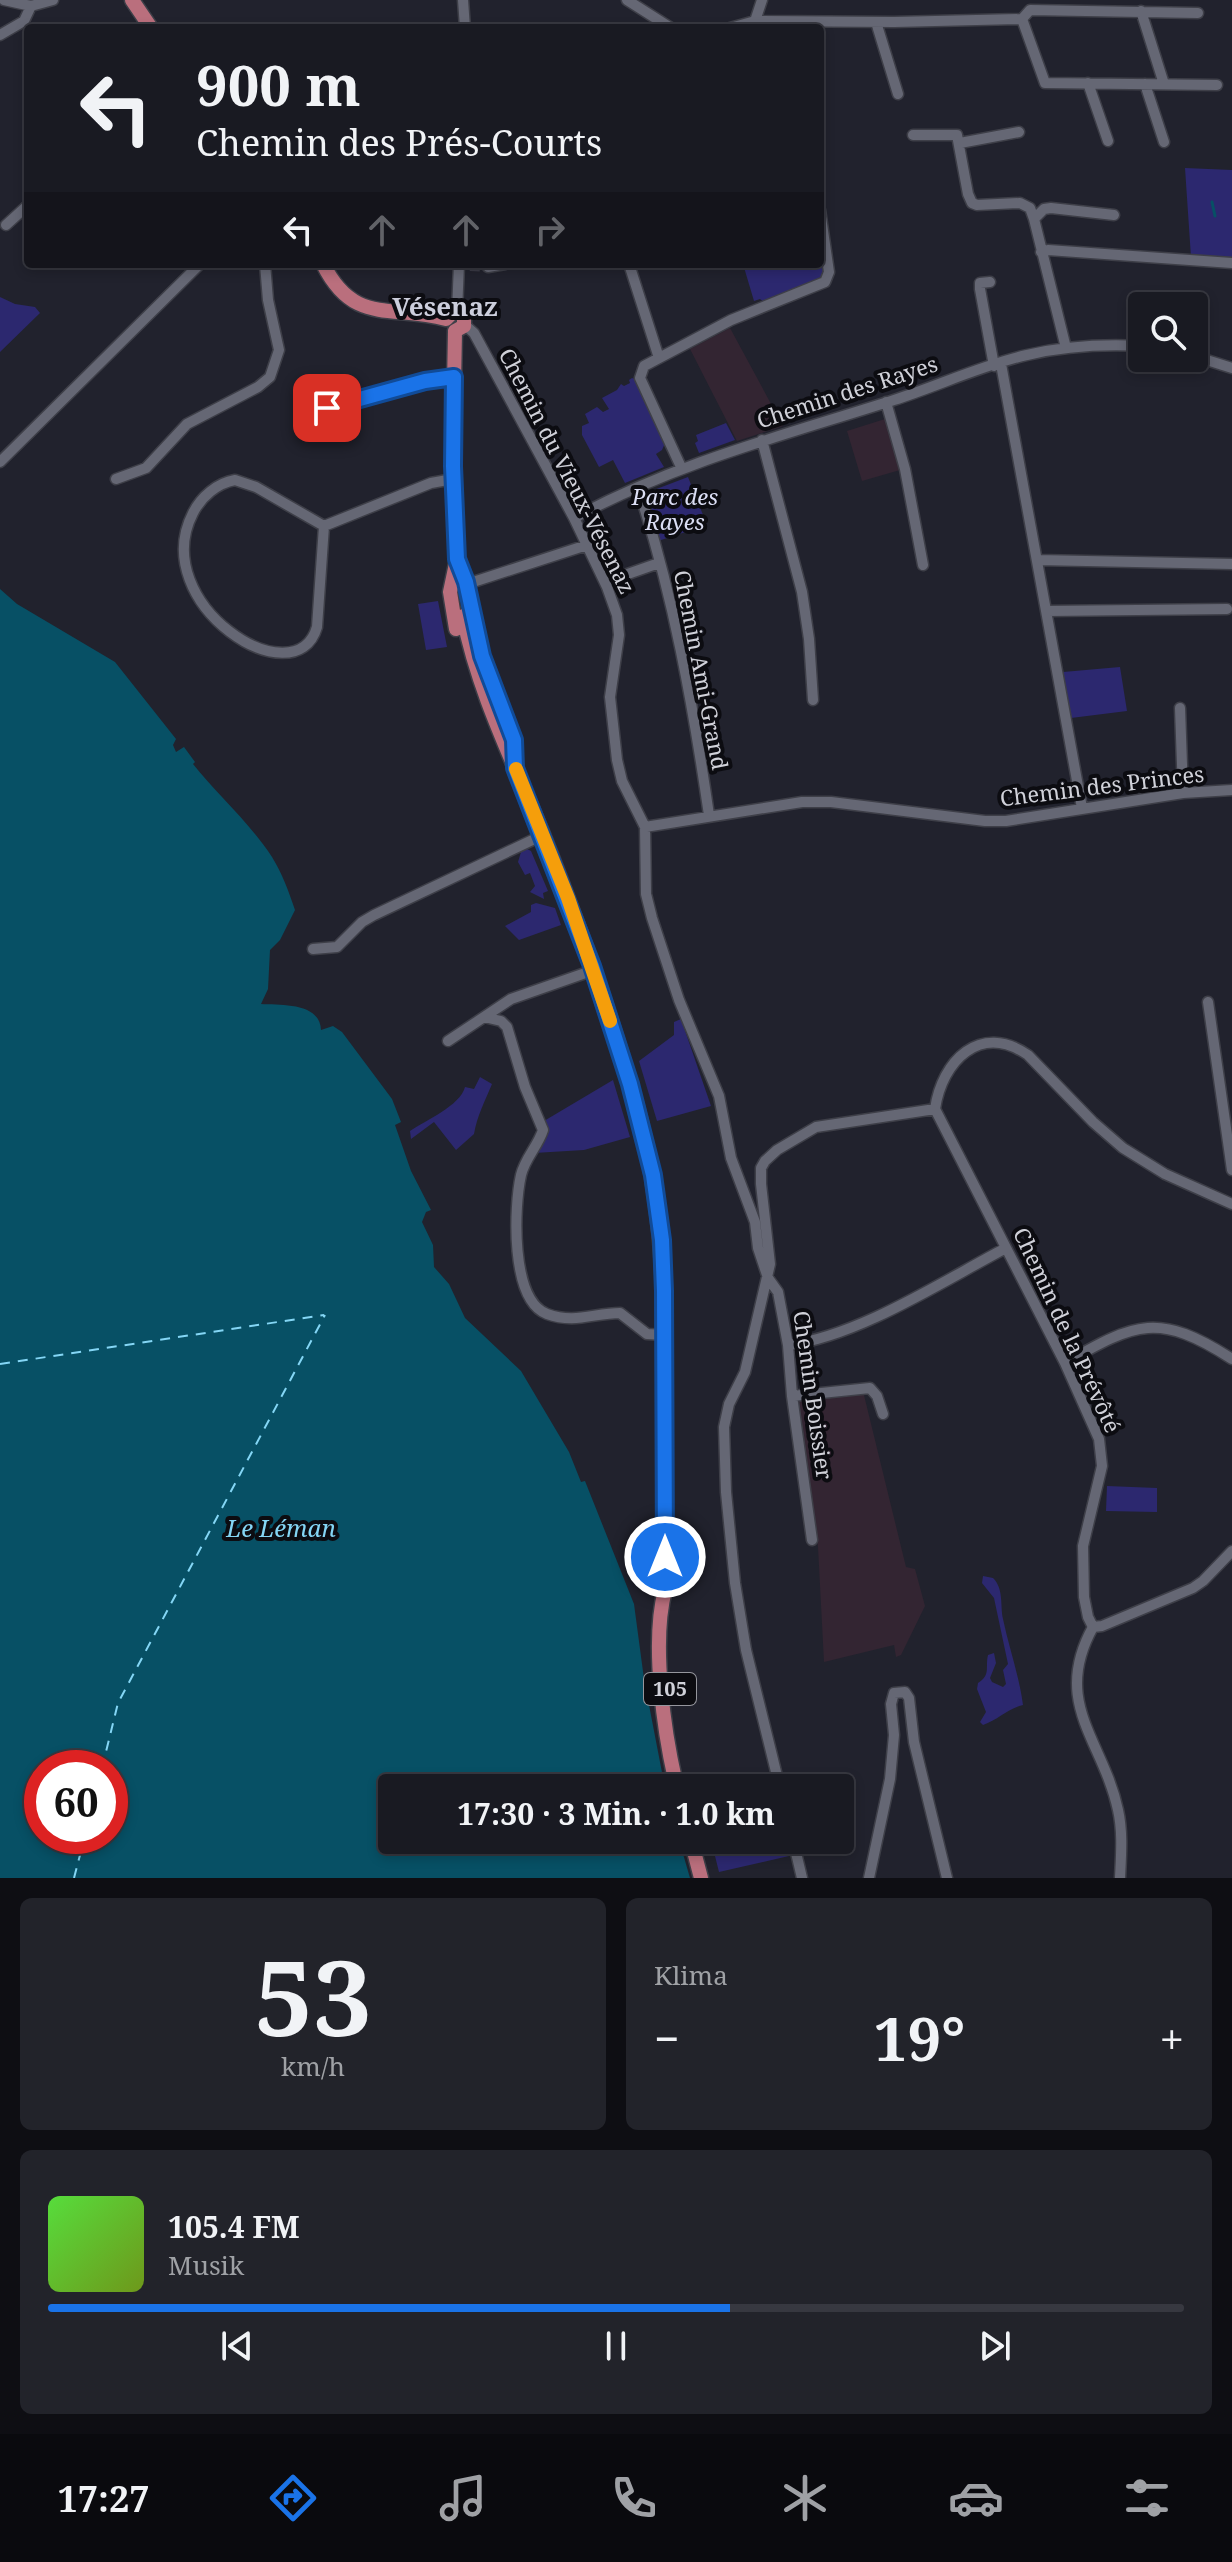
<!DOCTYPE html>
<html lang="de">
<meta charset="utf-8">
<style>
:root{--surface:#191a22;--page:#22232a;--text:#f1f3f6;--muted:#9fa1a5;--line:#373840;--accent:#1a73e8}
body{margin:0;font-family:"Noto Serif",serif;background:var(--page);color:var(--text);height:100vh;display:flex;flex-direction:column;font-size:30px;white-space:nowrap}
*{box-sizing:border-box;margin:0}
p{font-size:26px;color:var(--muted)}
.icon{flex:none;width:44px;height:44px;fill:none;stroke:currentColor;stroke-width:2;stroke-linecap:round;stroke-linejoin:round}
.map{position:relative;height:1878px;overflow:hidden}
.details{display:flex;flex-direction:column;gap:20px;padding:20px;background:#0e0e13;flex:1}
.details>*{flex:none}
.top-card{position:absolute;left:24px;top:24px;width:800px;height:244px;border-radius:8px;box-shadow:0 4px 12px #0003,0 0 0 2px var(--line);background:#191a22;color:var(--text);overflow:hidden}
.buttons{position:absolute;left:1128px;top:292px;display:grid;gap:16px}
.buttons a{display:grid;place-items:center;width:80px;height:80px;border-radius:8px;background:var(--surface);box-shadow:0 4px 12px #0003,0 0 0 2px var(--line);font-size:40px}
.speed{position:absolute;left:24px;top:1750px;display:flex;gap:16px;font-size:40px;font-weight:700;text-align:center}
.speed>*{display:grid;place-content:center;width:104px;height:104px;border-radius:50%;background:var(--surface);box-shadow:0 4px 12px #0003,0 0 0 2px var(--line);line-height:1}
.speed .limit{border:12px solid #d22;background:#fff;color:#111}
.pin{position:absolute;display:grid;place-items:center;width:68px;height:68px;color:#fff;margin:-34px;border-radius:16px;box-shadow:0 4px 12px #0006}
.me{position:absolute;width:88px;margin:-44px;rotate:0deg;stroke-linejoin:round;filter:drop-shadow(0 0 6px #0008)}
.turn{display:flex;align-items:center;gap:28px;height:168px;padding:0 40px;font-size:36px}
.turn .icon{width:104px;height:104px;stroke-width:2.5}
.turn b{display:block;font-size:56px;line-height:68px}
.lanes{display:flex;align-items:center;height:76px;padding:0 40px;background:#0003;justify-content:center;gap:40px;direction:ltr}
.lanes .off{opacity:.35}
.big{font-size:60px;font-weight:700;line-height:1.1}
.details .tile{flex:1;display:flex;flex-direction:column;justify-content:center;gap:12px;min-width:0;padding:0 28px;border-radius:12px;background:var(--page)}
.details .dial{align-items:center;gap:0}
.dial b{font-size:104px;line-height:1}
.song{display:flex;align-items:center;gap:24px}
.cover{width:96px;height:96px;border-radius:12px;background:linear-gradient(135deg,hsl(110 70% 55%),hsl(80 70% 35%))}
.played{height:8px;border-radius:4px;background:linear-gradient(90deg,var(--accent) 60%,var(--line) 60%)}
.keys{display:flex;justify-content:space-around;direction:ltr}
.heat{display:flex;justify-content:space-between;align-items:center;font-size:44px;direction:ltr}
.details .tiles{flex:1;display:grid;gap:20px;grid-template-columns:1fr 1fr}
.tile:last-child{grid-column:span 2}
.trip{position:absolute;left:378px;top:1774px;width:476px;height:80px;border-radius:8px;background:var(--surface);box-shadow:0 4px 12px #0003,0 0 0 2px var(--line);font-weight:700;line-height:80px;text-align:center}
.tab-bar{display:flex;height:128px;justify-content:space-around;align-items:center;background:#0a0a0e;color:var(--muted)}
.tab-bar .icon{width:56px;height:56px}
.tab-bar .active{color:var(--accent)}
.tab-bar b{font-size:36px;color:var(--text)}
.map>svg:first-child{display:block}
</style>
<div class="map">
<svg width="1232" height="1878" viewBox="0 0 1232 1878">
<rect width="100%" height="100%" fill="#21222d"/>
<path fill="#332532" d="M730,328L783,426L737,441L690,349Z
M885,419L900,470L862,481L847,431Z
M863,1391L906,1567L915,1569L925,1606L901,1655L896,1657L894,1645L824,1662L818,1547L797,1399Z"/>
<path fill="#2c286f" d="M1185,168L1232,170V260L1191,257Z
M820,238L825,270L822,279L764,302L760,299L754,301L743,264H820Z
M0,297L15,304L35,307L40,313L0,352Z
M632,378L635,379L665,443L662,450L656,454L664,467L625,483L613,460L599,467L582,435V426L589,423L585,414L597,407L603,412L609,409L602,398L617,390L621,384L624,386L630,383L629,380Z
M726,423L735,440L699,453L695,443L698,441L696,435Z
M688,477L707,525L658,541L646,493Z
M438,601L447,647L426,650L418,604Z
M1120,667L1127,711L1071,718L1063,672Z
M527,849L531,851L548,891L543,893L544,899L530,892L535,886L530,873L525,875L518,862L521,852Z
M536,903L555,908L561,925L519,940L505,926L531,912V905Z
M681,1019L711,1106L657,1121L639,1061L674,1035V1022Z
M480,1077L492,1084C485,1101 477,1116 474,1134L456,1150L434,1122L411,1139L410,1131C426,1120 460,1106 465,1087L474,1089Z
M613,1080L630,1137L584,1150L534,1153L544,1121Z
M1107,1486L1157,1488V1512L1106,1511Z
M983,1576L993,1578C1004,1589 1000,1605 1003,1619C1009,1648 1019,1675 1023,1705C1007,1709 998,1720 983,1725L980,1722L986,1712L977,1689L978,1683C991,1675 985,1668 988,1655L994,1653L996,1663L990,1678L992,1682L1003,1687L1006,1684L1003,1670L1008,1664L994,1598L982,1583Z
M711,1840H786L789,1856L719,1872Z"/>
<path fill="#075065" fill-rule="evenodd" d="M0,589L17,604L115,662L176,739L173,745L176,752L184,747L195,762L193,764C215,792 250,823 272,857C282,873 289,892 295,910L280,940L270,950L268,989L261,1004C283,1005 320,1003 321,1030L333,1026L342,1032L392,1099L401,1122L395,1125L411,1171L431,1210L426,1212L422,1222L433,1245L434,1267L449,1284L465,1318L521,1371L569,1452L581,1482L585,1481L634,1604L644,1679L665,1788H392V1840H679L690,1878H0ZM110,1768V1836H42V1768Z"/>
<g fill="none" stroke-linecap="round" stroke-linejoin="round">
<path stroke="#075065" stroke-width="3" d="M1212,202L1215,216"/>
<path stroke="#84d6f5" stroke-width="2" stroke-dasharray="10 8" stroke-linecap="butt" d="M0,1364L324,1315
M102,1768L118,1703L325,1315
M74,1878L85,1836"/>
<path stroke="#3b3c47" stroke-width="10" stroke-dasharray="10 5" stroke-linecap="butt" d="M470,266L488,267"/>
<path stroke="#3b3c47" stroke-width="14" stroke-dasharray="14 7" stroke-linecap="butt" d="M457,564L463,616"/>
<g stroke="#3e3f48" stroke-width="13">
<path id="minor" d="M4,0L31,6L53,0
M463,0L465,28
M627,0L671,28
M1141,11L1164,84
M1022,19L1045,83L1217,85
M755,21L762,0
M876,22L898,94
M730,28L755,21L894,22L1022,19L1030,10L1198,13
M0,35L24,21L31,6
M1088,83L1108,141
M1145,84L1164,142
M913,135H957L968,194L972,203L977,205L1020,203L1030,208L1034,219L1044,209L1051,208L1114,215
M960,143L1019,132
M1034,219L1066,348
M6,225L28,205
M1041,252L1048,250L1232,263
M629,264L659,358
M488,267L505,264
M990,282L980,283V289L994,366
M457,312L459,264
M465,325L474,333L574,518L607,587L617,615L619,635L610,697L617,760L622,781L645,827L646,894L652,918L679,1000L719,1096L731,1158L755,1222L758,1248L768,1278L778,1292L788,1345L792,1396L812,1540
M1194,356L1232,368
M1001,364L1082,808
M886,402L905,469L923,565
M311,412L377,396L425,381L454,377
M762,440L802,592L809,639L813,700
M0,462L200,264
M681,467L640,378L644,366L731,320L825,282L829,272L820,210
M116,479L146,468L187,424L258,387L270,377L279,350L268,300L265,264
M235,480L256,487L324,526L317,627C296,700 146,604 193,513C201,497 217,483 235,480Z
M638,488C673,593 693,705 709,815
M574,518C678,462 782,436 894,400C938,386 982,365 1027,355C1065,346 1103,344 1142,346
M324,526L431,483L453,479
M1038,560L1232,564
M605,582L659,563
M467,584L587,545
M1047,611L1227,609
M1180,708L1183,793
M645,827L802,802H831L985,821H1006L1183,793L1232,790
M313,949L337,947L362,922L374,915L543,835
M1208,1002L1232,1170
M484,1017L501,1021L507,1027L525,1087L543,1130C538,1146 525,1158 521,1175C514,1206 510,1300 547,1314C575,1324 594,1313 620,1313L647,1334L665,1335
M448,1041L511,999L594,970
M935,1109L1065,1363L1099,1439L1102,1466L1083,1546L1084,1597L1088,1617L1093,1627
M788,1345C859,1336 943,1281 1006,1248
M1065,1363C1136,1322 1159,1312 1232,1359
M792,1396L870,1388L877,1396L883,1414
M780,1788L746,1650L735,1583L726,1492L724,1427L729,1404L745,1372L770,1264L761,1184V1168L765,1161L777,1150L816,1127L935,1109C942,1061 980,1022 1028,1055L1093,1122L1123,1148L1165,1174L1232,1204
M793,1840L802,1878
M869,1878L890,1779L894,1735L891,1704L894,1693L905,1692L909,1698L914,1742L947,1878
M1120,1878C1121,1856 1123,1832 1118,1810C1103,1740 1051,1703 1093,1627L1102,1626L1193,1588L1203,1581L1232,1551"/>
</g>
<g stroke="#3e3f48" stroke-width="17">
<path id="major" d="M132,0L151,28
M323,264C354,326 391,304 446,319
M446,319L453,312H459L464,317V326L455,331
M455,331L453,440L457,559L450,592L456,629
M457,559L466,582L475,630
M463,616C478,692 513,761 542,832C578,922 611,1014 637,1107C664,1209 665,1298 665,1402C665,1464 665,1527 665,1590C651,1643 664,1734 677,1788
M691,1840L701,1878"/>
</g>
<use href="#minor" stroke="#656774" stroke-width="10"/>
<use href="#major" stroke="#ba6f7d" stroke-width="14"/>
</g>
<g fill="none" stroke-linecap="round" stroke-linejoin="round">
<g stroke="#114b97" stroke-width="20">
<path id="route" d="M327,408L425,381L454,377L453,466L457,559L466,582L482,656L514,740L515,768L592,966L630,1084L653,1175L662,1240L664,1291L665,1557"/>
</g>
<use href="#route" stroke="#1a73e8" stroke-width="14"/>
<path stroke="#f59e0b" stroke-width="14" d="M516,769L568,898L610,1021"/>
</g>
<g text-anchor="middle" stroke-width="8" stroke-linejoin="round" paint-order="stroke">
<rect fill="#0c0c11" stroke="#95969d" stroke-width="2" x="644" y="1673" width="52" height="32" rx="6"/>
<g font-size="20" font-weight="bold" fill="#d0d1d9">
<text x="670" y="1696">105</text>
</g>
<g font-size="22" fill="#d0d1d9" stroke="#0c0c11">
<text transform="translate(847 392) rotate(-18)" y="8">Chemin des Rayes</text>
<text transform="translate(567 471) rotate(63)" y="8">Chemin du Vieux-Vésenaz</text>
<text transform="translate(701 670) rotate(79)" y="8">Chemin Ami-Grand</text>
<text transform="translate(1102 786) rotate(-7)" y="8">Chemin des Princes</text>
<text transform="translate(1067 1330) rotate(65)" y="8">Chemin de la Prévôté</text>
<text transform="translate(813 1395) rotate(82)" y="8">Chemin Boissier</text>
</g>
<g font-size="22" font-style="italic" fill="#dbdef4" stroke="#0c0c11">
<text x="675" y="505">Parc des<tspan x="675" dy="25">Rayes</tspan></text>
</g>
<g font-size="24" font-style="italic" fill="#84d6f5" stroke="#0c0c11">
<text x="281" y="1537">Le Léman</text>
</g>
<g font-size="26" font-weight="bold" fill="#cccedc" stroke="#0c0c11">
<text x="445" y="316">Vésenaz</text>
</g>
</g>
</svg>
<div class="buttons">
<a><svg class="icon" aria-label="search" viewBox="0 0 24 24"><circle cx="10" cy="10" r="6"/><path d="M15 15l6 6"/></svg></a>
</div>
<div class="speed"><div class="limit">60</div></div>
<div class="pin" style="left:327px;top:408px;background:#d93025"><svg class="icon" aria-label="arrive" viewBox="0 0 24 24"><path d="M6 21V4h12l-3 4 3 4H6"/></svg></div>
<svg class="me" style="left:665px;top:1557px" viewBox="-20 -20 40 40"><circle r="17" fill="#1a73e8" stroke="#fff" stroke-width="3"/><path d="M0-11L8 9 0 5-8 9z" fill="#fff"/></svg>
<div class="trip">17:30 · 3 Min. · 1.0 km</div>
<div class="top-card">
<div class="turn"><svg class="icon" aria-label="left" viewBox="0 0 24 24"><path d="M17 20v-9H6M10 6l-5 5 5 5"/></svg><div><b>900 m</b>Chemin des Prés-Courts</div></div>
<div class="lanes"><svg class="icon" aria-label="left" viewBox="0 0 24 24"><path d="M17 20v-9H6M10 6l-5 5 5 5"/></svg><svg class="icon off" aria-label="ahead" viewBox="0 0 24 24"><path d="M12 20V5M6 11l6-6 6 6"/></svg><svg class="icon off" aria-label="ahead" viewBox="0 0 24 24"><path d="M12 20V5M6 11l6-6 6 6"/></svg><svg class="icon off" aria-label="right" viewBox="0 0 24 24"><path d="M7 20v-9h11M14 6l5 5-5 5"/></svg></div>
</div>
</div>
<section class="details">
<div class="tiles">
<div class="tile dial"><b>53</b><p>km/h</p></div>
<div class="tile"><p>Klima</p>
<div class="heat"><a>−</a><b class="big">19°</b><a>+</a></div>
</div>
<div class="tile">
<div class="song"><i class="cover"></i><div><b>105.4 FM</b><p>Musik</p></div></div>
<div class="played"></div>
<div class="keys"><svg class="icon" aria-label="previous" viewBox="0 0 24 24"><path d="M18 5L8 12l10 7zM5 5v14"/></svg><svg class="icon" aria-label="pause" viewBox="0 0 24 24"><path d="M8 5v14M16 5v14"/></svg><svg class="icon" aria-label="next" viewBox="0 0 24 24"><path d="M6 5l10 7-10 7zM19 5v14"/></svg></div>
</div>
</div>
</section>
<nav class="tab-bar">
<b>17:27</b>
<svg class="icon active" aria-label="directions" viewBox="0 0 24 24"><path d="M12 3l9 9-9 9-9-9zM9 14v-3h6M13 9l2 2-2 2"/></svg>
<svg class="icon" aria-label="music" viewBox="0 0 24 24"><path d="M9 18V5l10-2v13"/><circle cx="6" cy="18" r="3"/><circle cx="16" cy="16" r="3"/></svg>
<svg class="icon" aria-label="phone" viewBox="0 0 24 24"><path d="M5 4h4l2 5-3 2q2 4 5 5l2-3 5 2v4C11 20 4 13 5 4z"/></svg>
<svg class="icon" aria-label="climate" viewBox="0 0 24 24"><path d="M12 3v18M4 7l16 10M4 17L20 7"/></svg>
<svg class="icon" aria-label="car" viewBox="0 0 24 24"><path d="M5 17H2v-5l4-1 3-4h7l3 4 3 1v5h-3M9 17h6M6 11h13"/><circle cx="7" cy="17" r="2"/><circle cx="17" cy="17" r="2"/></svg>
<svg class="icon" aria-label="filters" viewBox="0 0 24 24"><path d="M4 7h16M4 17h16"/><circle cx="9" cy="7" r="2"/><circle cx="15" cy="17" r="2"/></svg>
</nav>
